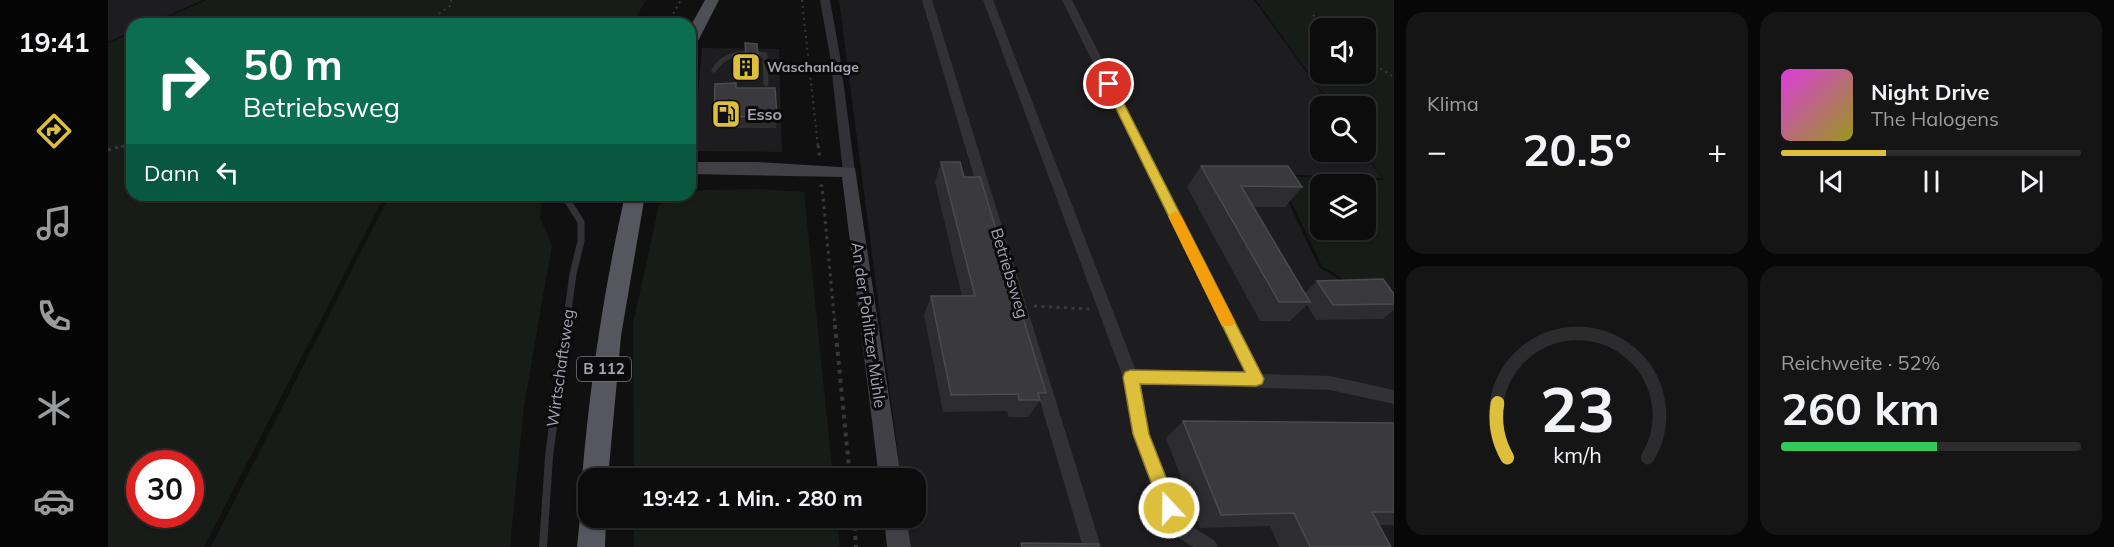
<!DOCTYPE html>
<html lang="de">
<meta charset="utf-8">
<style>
:root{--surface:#0c0c0d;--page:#151516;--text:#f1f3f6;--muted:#9a9b9d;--line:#2c2c2e;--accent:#ddbf3c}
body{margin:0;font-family:Mulish,sans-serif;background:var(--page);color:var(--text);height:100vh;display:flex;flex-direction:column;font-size:22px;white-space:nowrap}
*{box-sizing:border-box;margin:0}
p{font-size:20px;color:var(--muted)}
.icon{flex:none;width:33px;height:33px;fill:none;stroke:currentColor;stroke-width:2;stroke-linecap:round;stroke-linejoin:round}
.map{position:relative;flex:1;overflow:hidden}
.drawer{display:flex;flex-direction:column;gap:12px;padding:12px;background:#070707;width:720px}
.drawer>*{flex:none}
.banner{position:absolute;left:18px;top:18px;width:570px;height:183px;border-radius:18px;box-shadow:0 2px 4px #0004,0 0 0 2px var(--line);background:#0b6e4f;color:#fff;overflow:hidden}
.tools{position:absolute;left:1202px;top:18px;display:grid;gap:12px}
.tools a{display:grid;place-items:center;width:66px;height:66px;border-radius:12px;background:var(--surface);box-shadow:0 2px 4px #0004,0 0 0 2px var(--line);font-size:30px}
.speed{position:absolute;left:18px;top:450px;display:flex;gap:12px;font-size:30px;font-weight:700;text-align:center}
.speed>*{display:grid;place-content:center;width:78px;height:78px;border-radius:50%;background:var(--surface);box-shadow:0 2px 4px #0004,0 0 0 2px var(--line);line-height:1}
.speed .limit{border:9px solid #d22;background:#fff;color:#111}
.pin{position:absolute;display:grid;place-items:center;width:51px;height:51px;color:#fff;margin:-26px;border:3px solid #fff;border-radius:50%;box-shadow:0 2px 6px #0007}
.me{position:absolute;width:66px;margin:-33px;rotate:339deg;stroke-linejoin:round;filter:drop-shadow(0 0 4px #0008)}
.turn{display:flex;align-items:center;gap:21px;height:126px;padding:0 18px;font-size:27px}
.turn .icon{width:78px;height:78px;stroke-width:2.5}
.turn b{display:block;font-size:42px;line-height:51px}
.then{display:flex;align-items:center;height:57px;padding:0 18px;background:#0003;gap:12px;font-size:22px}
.big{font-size:45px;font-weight:700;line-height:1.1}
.drawer .card{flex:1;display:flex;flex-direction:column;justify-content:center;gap:9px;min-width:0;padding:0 21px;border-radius:18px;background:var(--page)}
.drawer .dial{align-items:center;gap:0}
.dial svg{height:156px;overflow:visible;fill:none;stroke:var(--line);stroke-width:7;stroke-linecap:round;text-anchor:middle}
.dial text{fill:var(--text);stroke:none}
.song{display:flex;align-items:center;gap:18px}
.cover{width:72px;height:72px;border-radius:9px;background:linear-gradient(135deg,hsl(300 70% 55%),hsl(60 70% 35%))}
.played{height:6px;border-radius:3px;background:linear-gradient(90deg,var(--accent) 35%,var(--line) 35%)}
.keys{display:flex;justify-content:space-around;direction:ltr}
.heat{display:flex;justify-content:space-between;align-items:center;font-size:33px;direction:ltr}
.charge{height:9px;border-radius:4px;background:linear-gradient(90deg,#34c759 52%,var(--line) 0)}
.drawer .tiles{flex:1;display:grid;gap:12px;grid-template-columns:repeat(2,1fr)}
.trip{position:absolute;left:470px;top:468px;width:348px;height:60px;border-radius:18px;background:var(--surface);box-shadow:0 2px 4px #0004,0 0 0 2px var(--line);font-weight:700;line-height:60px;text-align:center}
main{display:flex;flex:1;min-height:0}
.dock{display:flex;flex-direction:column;width:108px;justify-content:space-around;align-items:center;background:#050505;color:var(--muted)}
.dock .icon{width:42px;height:42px}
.dock .selected{color:var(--accent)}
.dock b{font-size:27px;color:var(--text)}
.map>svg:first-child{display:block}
</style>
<main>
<nav class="dock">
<b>19:41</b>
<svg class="icon selected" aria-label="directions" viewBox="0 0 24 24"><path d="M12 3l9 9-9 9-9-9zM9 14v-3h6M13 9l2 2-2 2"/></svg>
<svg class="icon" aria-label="music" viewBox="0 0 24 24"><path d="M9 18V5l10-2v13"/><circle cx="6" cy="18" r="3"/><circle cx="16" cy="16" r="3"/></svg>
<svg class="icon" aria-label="phone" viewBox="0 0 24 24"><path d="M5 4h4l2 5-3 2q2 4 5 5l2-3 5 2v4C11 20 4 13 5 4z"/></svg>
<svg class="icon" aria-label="climate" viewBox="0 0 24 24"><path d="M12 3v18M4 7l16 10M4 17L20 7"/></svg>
<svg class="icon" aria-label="car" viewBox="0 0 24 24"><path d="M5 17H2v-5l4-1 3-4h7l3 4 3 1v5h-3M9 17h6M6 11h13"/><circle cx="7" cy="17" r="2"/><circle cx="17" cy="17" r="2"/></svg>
</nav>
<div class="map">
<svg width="1286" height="547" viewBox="0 0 1286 547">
<rect width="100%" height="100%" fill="#101011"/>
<path fill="#1d1c1e" d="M0,0H95L40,24H24V31L0,42Z
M731,0H1146L1223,106H1212V152H1255L1274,178L1167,174L1211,267L1239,284L1286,301V547H802L798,518H807V478H793Z
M594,48L671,49L674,152L585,151Z"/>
<path fill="#171c18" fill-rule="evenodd" d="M98,0H538L524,24H44Z
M1148,0H1286V298L1243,284L1214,266L1171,176L1276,180L1256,152L1257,106H1224ZM1212,28H1257V74H1212ZM1212,184H1257V230H1212Z
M24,33V195H277L96,547H0V43ZM32,464H82V514H32Z
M652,189L696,192L725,478H526L525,324L551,205L569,196L582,195V193L596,190Z
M282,195H434L432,218L444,245L416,406L402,547H103Z
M526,518H729L732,547H526Z"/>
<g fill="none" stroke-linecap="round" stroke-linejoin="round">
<path stroke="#38383d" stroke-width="2" stroke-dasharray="2 4" stroke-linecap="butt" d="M694,0L710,147
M1205,15L1221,28
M316,24L342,6L343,0
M559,24L573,0
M1257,59L1286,77
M13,147L24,144"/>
<path stroke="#38383d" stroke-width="3" stroke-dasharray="3 4.5" stroke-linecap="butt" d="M710,145L712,160
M0,150L19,145
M712,185L714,186L727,326
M926,306L982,309"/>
<path stroke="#38383d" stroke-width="4" stroke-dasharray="4 5" stroke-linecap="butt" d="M727,325L742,478
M746,518L748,547"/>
<path stroke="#323236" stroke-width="5" d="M606,70C617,52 637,51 657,55L658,84"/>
<path stroke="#323236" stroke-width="7" d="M456,195L473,222V241L465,274L458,326"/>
<path stroke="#323236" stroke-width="8" d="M435,547L441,457L458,325"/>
<path fill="#323236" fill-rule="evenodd" d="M712,0H722L732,56L747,172L741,176L735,172L722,56Z
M814,0H824L993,547H975Z
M875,0H885L1028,371L1138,374L954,0H964L1153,374L1222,376L1286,390V404L1222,390L1032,384L1041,434L1074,520L1107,541L1110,547H1085L1062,532L1025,434L1015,377Z"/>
<path fill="#404046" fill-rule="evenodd" d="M582,162H649L747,168L793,478H771L734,177L582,174Z
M776,518H798L803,547H779Z"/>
<path fill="#4e4e55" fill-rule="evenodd" d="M597,0H611L590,41L582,46V27Z"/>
<path fill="#56565e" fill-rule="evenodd" d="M517,195H537L513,336L500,478H480V488L474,478C482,382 496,289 517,195Z
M480,507V518H498L497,547H469L472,518L476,509Z"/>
</g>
<path fill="#2d2c2f" d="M637,43L650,57V72H638Z
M628,88L669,116L668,128H607L606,117Z
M833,162L856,177L938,393L920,417H901L899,411L835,412L816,315L823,296H854L827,182Z
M1093,166L1194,187L1177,207H1145L1197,293L1209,281L1286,294V310L1275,319L1208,320L1199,305L1182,321H1152L1079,187Z
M1075,421L1286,423V525H1272L1283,547H1171L1162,526L1092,528L1058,438Z"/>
<path fill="#3a393d" stroke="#4a4a4f" stroke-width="1.5" d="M637,43L649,44L650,57H638Z
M628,83V88H667L669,116L606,117L607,84Z
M833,162H852L856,177H872L938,393H930L932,400H911L910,394L843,395L823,296H867Z
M1093,166H1180L1194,187L1133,186L1202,302H1171Z
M1275,279L1286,294V304L1225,305L1209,281Z
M1075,421L1286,423V512H1264L1283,547H1202L1186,513L1113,515Z
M913,543L990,544L991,547H914Z"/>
<path fill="#ddbf3c" stroke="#907c27" stroke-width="1.5" d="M1001,81L1006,84L1156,379L1154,384L1148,386L1032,384L1041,434L1070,508L1067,514L1061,516L1055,514L1025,434L1015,377L1017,372L1023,370L1137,372L996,84Z"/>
<path fill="#f59e0b" d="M1067,211L1073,216L1125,318L1127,322L1125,326H1114L1060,216Z"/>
<defs>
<g id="building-square" transform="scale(1.5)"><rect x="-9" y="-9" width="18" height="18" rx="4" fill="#ddbf3c" stroke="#0b0b0c"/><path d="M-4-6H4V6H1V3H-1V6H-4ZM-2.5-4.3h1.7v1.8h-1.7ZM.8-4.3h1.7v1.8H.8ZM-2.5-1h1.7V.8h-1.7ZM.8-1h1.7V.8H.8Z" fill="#111"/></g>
<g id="fuel-square" transform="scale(1.5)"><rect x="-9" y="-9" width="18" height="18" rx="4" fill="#ddbf3c" stroke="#0b0b0c"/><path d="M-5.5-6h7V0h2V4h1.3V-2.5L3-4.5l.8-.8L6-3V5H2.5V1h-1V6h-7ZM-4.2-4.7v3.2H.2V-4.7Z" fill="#111"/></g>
</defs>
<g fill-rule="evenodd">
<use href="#building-square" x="638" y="67"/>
<use href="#fuel-square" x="618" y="114"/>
</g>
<g text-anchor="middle" stroke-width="6" stroke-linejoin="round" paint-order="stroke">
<g font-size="14" font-weight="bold" fill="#a3a5b1" stroke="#0b0b0c" text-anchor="start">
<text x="659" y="72">Waschanlage</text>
</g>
<rect fill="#0b0b0c" stroke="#757780" stroke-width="1.5" x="469" y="357" width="54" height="24" rx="4.5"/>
<g font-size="15" font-weight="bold" fill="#a3a5b1">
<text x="496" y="374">B 112</text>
</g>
<g font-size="16" font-weight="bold" fill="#a3a5b1" stroke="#0b0b0c" text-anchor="start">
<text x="639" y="120">Esso</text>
</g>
<g font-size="16" fill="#a3a5b1" stroke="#0b0b0c">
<text transform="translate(902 273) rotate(73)" y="6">Betriebsweg</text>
<text transform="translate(761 325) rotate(82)" y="6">An der Pohlitzer Mühle</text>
<text transform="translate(452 368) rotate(-82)" y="6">Wirtschaftsweg</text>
</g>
</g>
</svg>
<div class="tools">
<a><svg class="icon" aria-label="sound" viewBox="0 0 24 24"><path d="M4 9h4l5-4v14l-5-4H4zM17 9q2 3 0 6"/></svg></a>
<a><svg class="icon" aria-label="search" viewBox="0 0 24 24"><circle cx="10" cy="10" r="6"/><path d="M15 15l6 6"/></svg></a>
<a><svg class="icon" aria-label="layers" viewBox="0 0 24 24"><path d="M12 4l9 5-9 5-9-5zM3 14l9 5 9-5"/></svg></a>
</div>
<div class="speed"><div class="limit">30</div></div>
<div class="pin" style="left:1001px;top:84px;background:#d93025"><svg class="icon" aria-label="arrive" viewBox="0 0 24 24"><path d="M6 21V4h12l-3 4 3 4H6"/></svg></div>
<svg class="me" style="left:1061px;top:508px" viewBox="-20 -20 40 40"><circle r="17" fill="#ddbf3c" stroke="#fff" stroke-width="3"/><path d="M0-11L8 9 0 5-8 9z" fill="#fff"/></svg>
<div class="trip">19:42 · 1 Min. · 280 m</div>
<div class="banner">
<div class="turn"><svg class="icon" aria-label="right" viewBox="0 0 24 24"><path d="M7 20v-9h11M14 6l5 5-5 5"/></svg><div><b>50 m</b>Betriebsweg</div></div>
<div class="then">Dann<svg class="icon" aria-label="left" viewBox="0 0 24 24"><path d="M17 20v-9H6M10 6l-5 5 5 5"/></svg></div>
</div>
</div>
<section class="drawer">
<div class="tiles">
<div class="card"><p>Klima</p>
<div class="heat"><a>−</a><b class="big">20.5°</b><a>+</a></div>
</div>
<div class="card">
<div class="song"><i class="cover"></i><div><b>Night Drive</b><p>The Halogens</p></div></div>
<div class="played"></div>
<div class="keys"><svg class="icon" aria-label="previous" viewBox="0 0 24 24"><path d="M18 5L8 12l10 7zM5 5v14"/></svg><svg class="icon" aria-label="pause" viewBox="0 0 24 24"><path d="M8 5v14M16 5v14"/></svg><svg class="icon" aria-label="next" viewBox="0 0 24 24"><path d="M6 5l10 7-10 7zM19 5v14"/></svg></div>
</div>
<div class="card dial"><svg viewBox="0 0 100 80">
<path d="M14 69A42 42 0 1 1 86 69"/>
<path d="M14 69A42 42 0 0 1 9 41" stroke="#ddbf3c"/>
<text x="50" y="56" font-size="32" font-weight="700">23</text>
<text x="50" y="72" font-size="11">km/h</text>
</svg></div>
<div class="card"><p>Reichweite · 52%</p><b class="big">260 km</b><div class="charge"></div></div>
</div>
</section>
</main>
